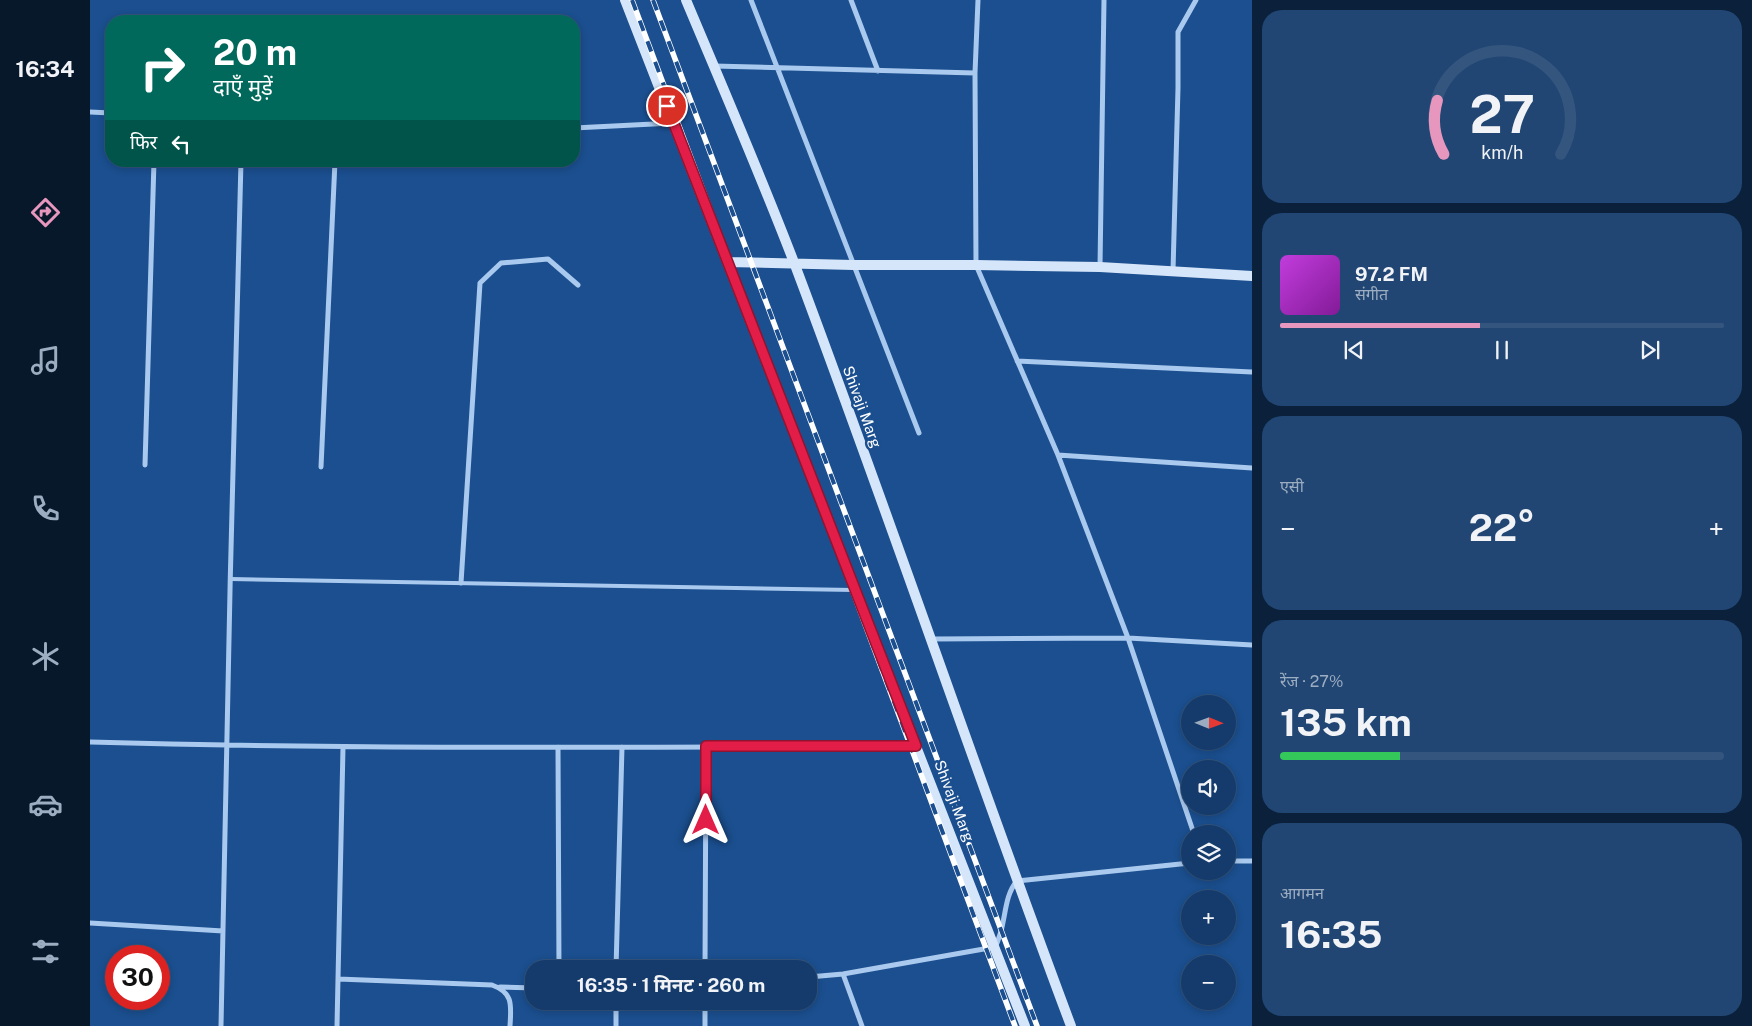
<!DOCTYPE html>
<html lang="hi">
<meta charset="utf-8">
<style>
:root{--surface:#143b6b;--page:#214673;--text:#f1f3f6;--muted:#9dadc1;--line:#33557e;--accent:#e797bd}
body{margin:0;font-family:"Public Sans","Noto Sans Devanagari",sans-serif;background:var(--page);color:var(--text);height:100vh;display:flex;flex-direction:column;font-size:19px;white-space:nowrap}
*{box-sizing:border-box;margin:0}
p{font-size:16px;color:var(--muted)}
.icon{flex:none;width:28px;height:28px;fill:none;stroke:currentColor;stroke-width:2;stroke-linecap:round;stroke-linejoin:round}
.map{position:relative;flex:1;overflow:hidden}
.side{display:flex;flex-direction:column;gap:10px;padding:10px;background:#0b203b;width:500px}
.side>*{flex:none}
.hud{position:absolute;left:15px;top:15px;width:475px;height:152px;border-radius:20px;box-shadow:0 2px 8px #0003,0 0 0 1px var(--line);background:#00695c;color:#fff;overflow:hidden}
.needle{width:32px;rotate:91deg}
.buttons{position:absolute;left:1091px;top:695px;display:grid;gap:10px}
.buttons a{display:grid;place-items:center;width:55px;height:55px;border-radius:50%;background:var(--surface);box-shadow:0 2px 8px #0003,0 0 0 1px var(--line);font-size:25px}
.speed{position:absolute;left:15px;top:945px;display:flex;gap:10px;font-size:25px;font-weight:700;text-align:center}
.speed>*{display:grid;place-content:center;width:65px;height:65px;border-radius:50%;background:var(--surface);box-shadow:0 2px 8px #0003,0 0 0 1px var(--line);line-height:1}
.speed .limit{border:8px solid #d22;background:#fff;color:#111}
.pin{position:absolute;display:grid;place-items:center;width:42px;height:42px;color:#fff;margin:-21px;border:2px solid #fff;border-radius:50%;box-shadow:0 1px 5px #0007}
.me{position:absolute;width:55px;margin:-28px;rotate:0deg;stroke-linejoin:round;filter:drop-shadow(0 0 4px #0008)}
.turn{display:flex;align-items:center;gap:18px;height:105px;padding:0 25px;font-size:22px}
.turn .icon{width:65px;height:65px;stroke-width:2.5}
.turn b{display:block;font-size:35px;line-height:42px}
.then{display:flex;align-items:center;height:48px;padding:0 25px;background:#0003;gap:10px;font-size:19px}
.big{font-size:38px;font-weight:700;line-height:1.1}
.side .card{flex:1;display:flex;flex-direction:column;justify-content:center;gap:8px;min-width:0;padding:0 18px;border-radius:20px;background:var(--page)}
.side .dial{align-items:center;gap:0}
.dial svg{height:130px;overflow:visible;fill:none;stroke:var(--line);stroke-width:7;stroke-linecap:round;text-anchor:middle}
.dial text{fill:var(--text);stroke:none}
.song{display:flex;align-items:center;gap:15px}
.cover{width:60px;height:60px;border-radius:8px;background:linear-gradient(135deg,hsl(290 70% 55%),hsl(290 70% 35%))}
.played{height:5px;border-radius:2px;background:linear-gradient(90deg,var(--accent) 45%,var(--line) 45%)}
.keys{display:flex;justify-content:space-around;direction:ltr}
.heat{display:flex;justify-content:space-between;align-items:center;font-size:28px;direction:ltr}
.charge{height:8px;border-radius:4px;background:linear-gradient(90deg,#34c759 27%,var(--line) 0)}
.trip{position:absolute;left:435px;top:960px;width:292px;height:50px;border-radius:20px;background:var(--surface);box-shadow:0 2px 8px #0003,0 0 0 1px var(--line);font-weight:700;line-height:50px;text-align:center}
main{display:flex;flex:1;min-height:0}
.tabs{display:flex;flex-direction:column;width:90px;justify-content:space-around;align-items:center;background:#08182b;color:var(--muted)}
.tabs .icon{width:35px;height:35px}
.tabs .active{color:var(--accent)}
.tabs b{font-size:22px;color:var(--text)}
.map>svg:first-child{display:block}
</style>
<main>
<nav class="tabs">
<b>16:34</b>
<svg class="icon active" aria-label="directions" viewBox="0 0 24 24"><path d="M12 3l9 9-9 9-9-9zM9 14v-3h6M13 9l2 2-2 2"/></svg>
<svg class="icon" aria-label="music" viewBox="0 0 24 24"><path d="M9 18V5l10-2v13"/><circle cx="6" cy="18" r="3"/><circle cx="16" cy="16" r="3"/></svg>
<svg class="icon" aria-label="phone" viewBox="0 0 24 24"><path d="M5 4h4l2 5-3 2q2 4 5 5l2-3 5 2v4C11 20 4 13 5 4z"/></svg>
<svg class="icon" aria-label="climate" viewBox="0 0 24 24"><path d="M12 3v18M4 7l16 10M4 17L20 7"/></svg>
<svg class="icon" aria-label="car" viewBox="0 0 24 24"><path d="M5 17H2v-5l4-1 3-4h7l3 4 3 1v5h-3M9 17h6M6 11h13"/><circle cx="7" cy="17" r="2"/><circle cx="17" cy="17" r="2"/></svg>
<svg class="icon" aria-label="filters" viewBox="0 0 24 24"><path d="M4 7h16M4 17h16"/><circle cx="9" cy="7" r="2"/><circle cx="15" cy="17" r="2"/></svg>
</nav>
<div class="map">
<svg width="1162" height="1026" viewBox="0 0 1162 1026">
<rect width="100%" height="100%" fill="#1b4f8f"/>
<g fill="none" stroke-linecap="round" stroke-linejoin="round">
<path stroke="#a9c9ee" stroke-width="4" d="M141,579L764,590"/>
<path stroke="#a9c9ee" stroke-width="5" d="M661,0L829,433
M761,0L788,71
M888,0L885,73L886,265L968,455L1038,638L1104,834
M624,66L885,73
M0,112L21,113
M484,128L583,123
M1010,267L1014,0
M1083,271L1088,88V32L1106,0
M927,361L1162,372
M968,455L1162,468
M55,465L64,161
M231,467L245,161
M371,583L390,283L411,263L458,259L488,285
M842,639L1038,638L1162,645
M0,742C275,750 551,747 827,746
M468,747L469,969
M1138,861H1162
M0,923L133,931
M526,969L532,747
M615,969L616,746
M753,974L772,1026
M719,977L753,974L905,947C917,926 912,898 927,881L1100,863
M248,979L402,985C424,993 421,1006 420,1026
M410,987L444,988
M615,1001V1026
M131,1026C135,738 144,449 151,161
M247,1026L253,747
M526,1026V1001"/>
<path stroke="#d6e6fa" stroke-width="10" d="M535,0L935,1026
M596,0C633,88 671,176 705,265C800,517 886,773 981,1026
M638,262L763,265H886L1010,267L1162,276"/>
<g stroke="#fff" stroke-width="5.5">
<path id="rail" d="M542,0L925,1026
M563,0L947,1026"/>
</g>
<use href="#rail" stroke="#1b4f8f" stroke-width="4" stroke-dasharray="11" stroke-linecap="butt"/>
</g>
<g fill="none" stroke-linecap="round" stroke-linejoin="round">
<g stroke="#92132f" stroke-width="12">
<path id="route" d="M577,106L826,746H616V820"/>
</g>
<use href="#route" stroke="#e11d48" stroke-width="9"/>
</g>
<g text-anchor="middle" stroke-width="5" stroke-linejoin="round" paint-order="stroke">
<g font-size="15" fill="#fff" stroke="#1b4f8f">
<text transform="translate(772 407) rotate(70)" y="5">Shivaji Marg</text>
<text transform="translate(864 801) rotate(69)" y="5">Shivaji Marg</text>
</g>
</g>
</svg>
<div class="buttons">
<a><svg class="needle" viewBox="-14 -14 28 28"><path d="M0-13l5 13h-10z" fill="#e53935"/><path d="M0 13l5-13h-10z" fill="#9dadc1"/></svg></a>
<a><svg class="icon" aria-label="sound" viewBox="0 0 24 24"><path d="M4 9h4l5-4v14l-5-4H4zM17 9q2 3 0 6"/></svg></a>
<a><svg class="icon" aria-label="layers" viewBox="0 0 24 24"><path d="M12 4l9 5-9 5-9-5zM3 14l9 5 9-5"/></svg></a>
<a>+</a>
<a>−</a>
</div>
<div class="speed"><div class="limit">30</div></div>
<div class="pin" style="left:577px;top:106px;background:#d93025"><svg class="icon" aria-label="arrive" viewBox="0 0 24 24"><path d="M6 21V4h12l-3 4 3 4H6"/></svg></div>
<svg class="me" style="left:616px;top:820px" viewBox="-20 -20 40 40"><path d="M0-17L14 15 0 8-14 15z" fill="#e11d48" stroke="#fff" stroke-width="4"/></svg>
<div class="trip">16:35 · 1 मिनट · 260 m</div>
<div class="hud">
<div class="turn"><svg class="icon" aria-label="right" viewBox="0 0 24 24"><path d="M7 20v-9h11M14 6l5 5-5 5"/></svg><div><b>20 m</b>दाएँ मुड़ें</div></div>
<div class="then">फिर<svg class="icon" aria-label="left" viewBox="0 0 24 24"><path d="M17 20v-9H6M10 6l-5 5 5 5"/></svg></div>
</div>
</div>
<section class="side">
<div class="card dial"><svg viewBox="0 0 100 80">
<path d="M14 69A42 42 0 1 1 86 69"/>
<path d="M14 69A42 42 0 0 1 10 36" stroke="#e797bd"/>
<text x="50" y="56" font-size="32" font-weight="700">27</text>
<text x="50" y="72" font-size="11">km/h</text>
</svg></div>
<div class="card">
<div class="song"><i class="cover"></i><div><b>97.2 FM</b><p>संगीत</p></div></div>
<div class="played"></div>
<div class="keys"><svg class="icon" aria-label="previous" viewBox="0 0 24 24"><path d="M18 5L8 12l10 7zM5 5v14"/></svg><svg class="icon" aria-label="pause" viewBox="0 0 24 24"><path d="M8 5v14M16 5v14"/></svg><svg class="icon" aria-label="next" viewBox="0 0 24 24"><path d="M6 5l10 7-10 7zM19 5v14"/></svg></div>
</div>
<div class="card"><p>एसी</p>
<div class="heat"><a>−</a><b class="big">22°</b><a>+</a></div>
</div>
<div class="card"><p>रेंज · 27%</p><b class="big">135 km</b><div class="charge"></div></div>
<div class="card"><p>आगमन</p><b class="big">16:35</b></div>
</section>
</main>
